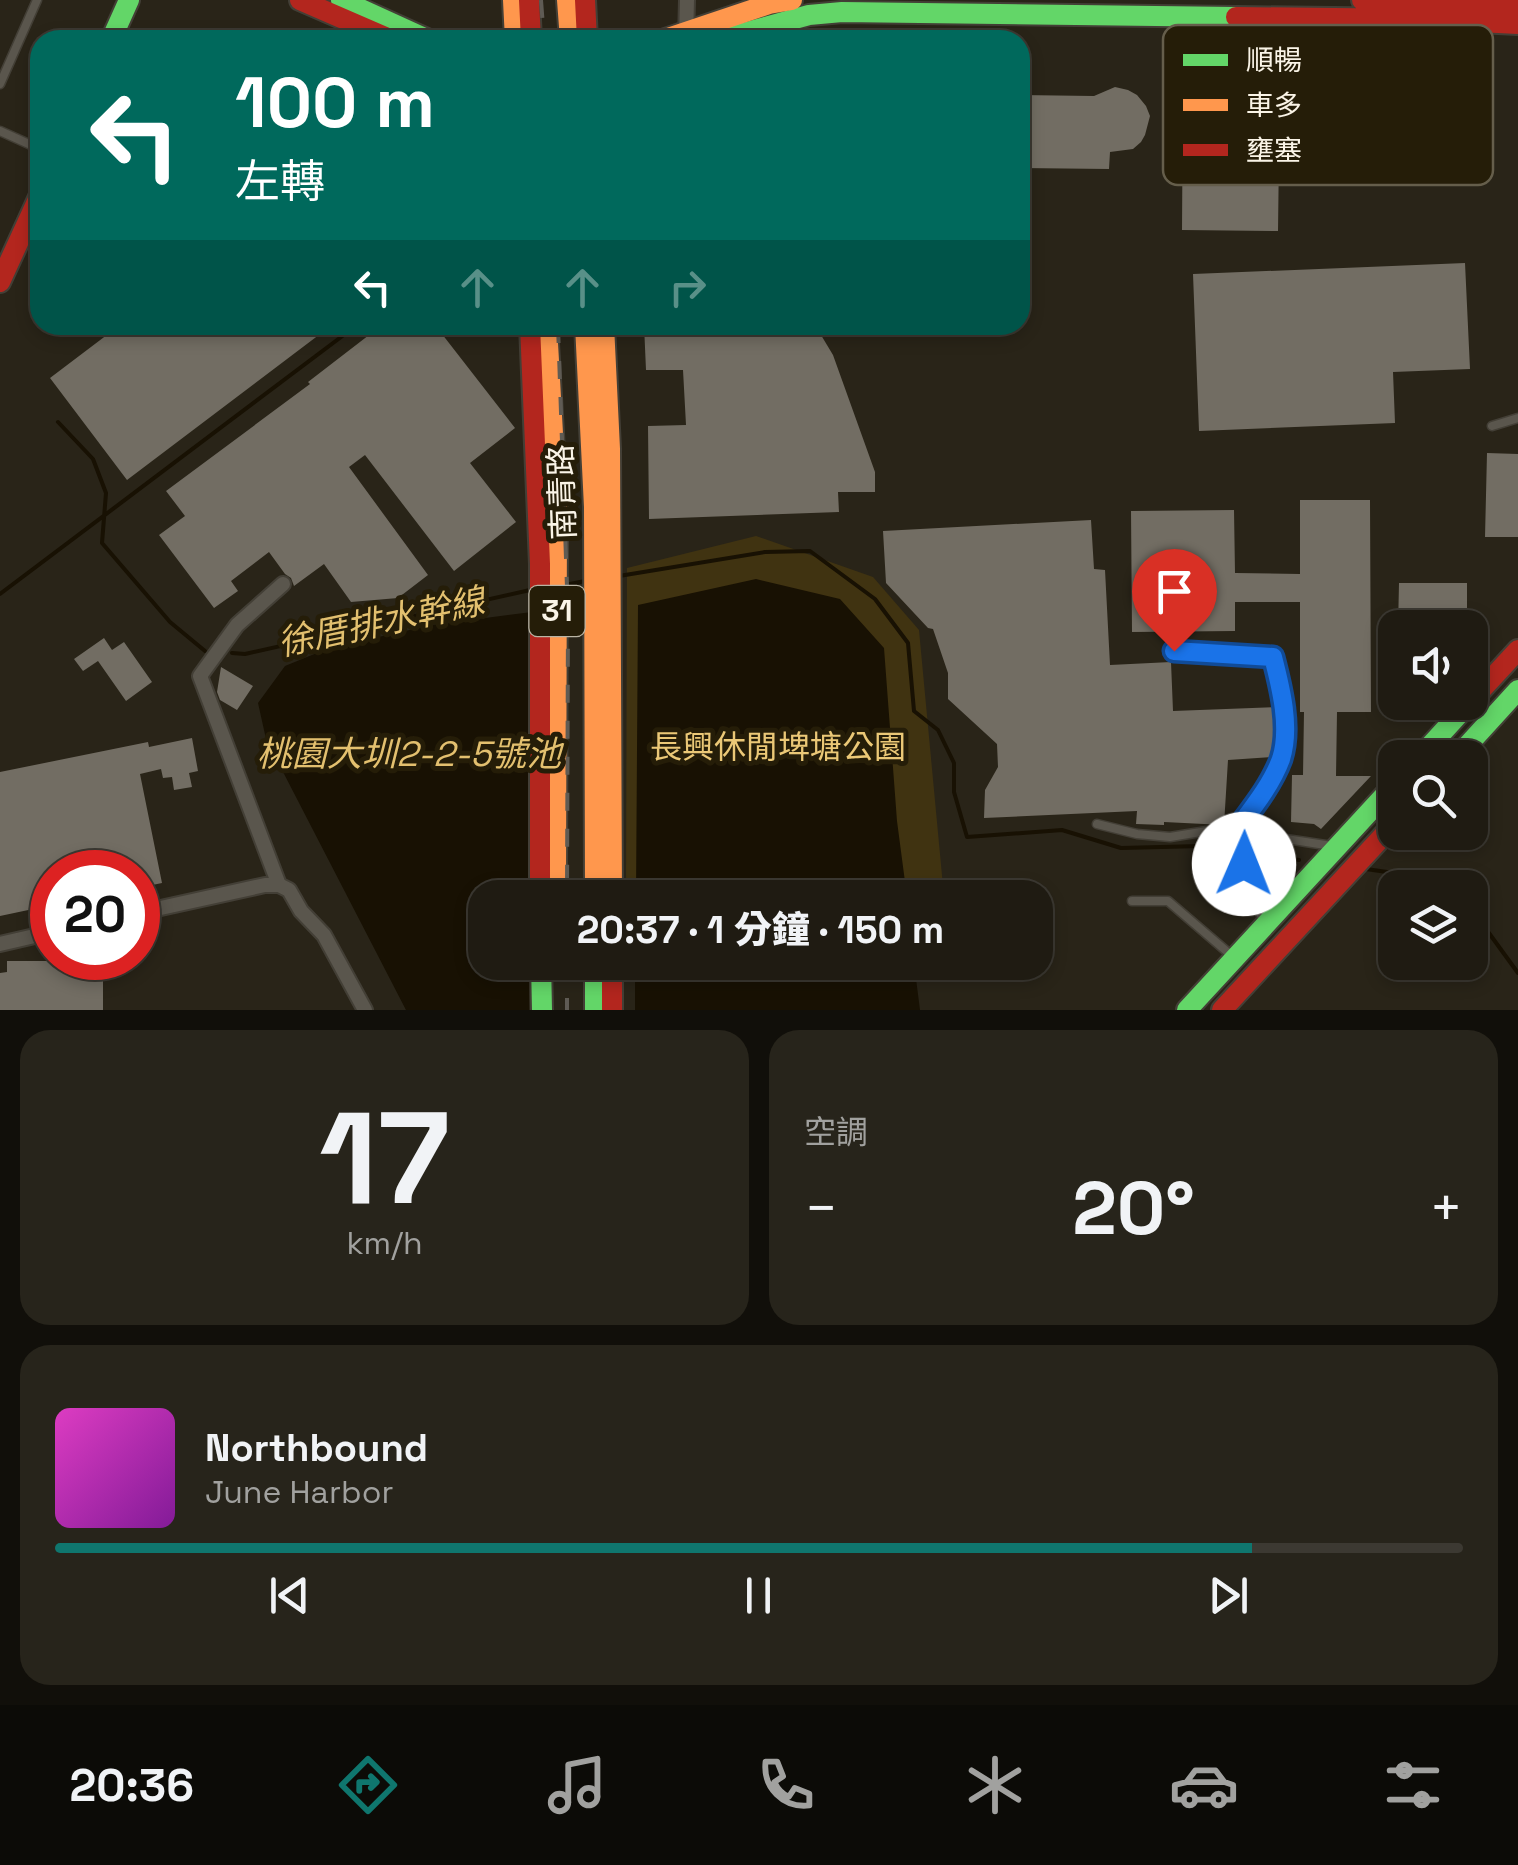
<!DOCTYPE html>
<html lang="zh-TW">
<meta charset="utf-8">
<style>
:root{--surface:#1f1b12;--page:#27241b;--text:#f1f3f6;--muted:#a1a19f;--line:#3c3932;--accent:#0f766e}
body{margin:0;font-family:"Space Grotesk","Noto Sans TC",sans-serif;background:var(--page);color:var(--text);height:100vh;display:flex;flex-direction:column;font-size:38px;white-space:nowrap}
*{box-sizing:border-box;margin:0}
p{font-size:32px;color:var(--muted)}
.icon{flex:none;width:55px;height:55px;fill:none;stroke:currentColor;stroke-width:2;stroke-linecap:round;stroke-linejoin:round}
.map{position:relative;height:1010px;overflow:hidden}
.details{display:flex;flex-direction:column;gap:20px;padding:20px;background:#110f0a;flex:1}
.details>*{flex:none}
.guide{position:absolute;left:30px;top:30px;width:1000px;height:305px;border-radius:30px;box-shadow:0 5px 15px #0003,0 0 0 2px var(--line);background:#00695c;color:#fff;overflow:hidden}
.controls{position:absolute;left:1378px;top:610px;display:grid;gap:20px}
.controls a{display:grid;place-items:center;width:110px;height:110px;border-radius:20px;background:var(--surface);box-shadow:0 5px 15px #0003,0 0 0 2px var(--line);font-size:50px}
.speed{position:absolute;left:30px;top:850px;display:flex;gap:20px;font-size:50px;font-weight:700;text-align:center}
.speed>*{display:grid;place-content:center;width:130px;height:130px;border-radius:50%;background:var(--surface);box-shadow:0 5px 15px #0003,0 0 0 2px var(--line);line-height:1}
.speed .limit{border:15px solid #d22;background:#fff;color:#111}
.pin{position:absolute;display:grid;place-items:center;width:85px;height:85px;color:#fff;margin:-102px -42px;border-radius:50% 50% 50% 0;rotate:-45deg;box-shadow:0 0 10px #0007}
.pin .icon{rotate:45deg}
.me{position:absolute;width:110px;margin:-55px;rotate:1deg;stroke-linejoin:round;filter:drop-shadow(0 0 8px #0008)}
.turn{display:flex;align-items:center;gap:35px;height:210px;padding:0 40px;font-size:45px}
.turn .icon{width:130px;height:130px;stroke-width:2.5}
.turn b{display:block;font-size:70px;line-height:85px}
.lanes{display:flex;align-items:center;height:95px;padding:0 40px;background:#0003;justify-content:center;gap:50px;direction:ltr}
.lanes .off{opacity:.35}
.big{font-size:75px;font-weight:800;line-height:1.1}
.details .card{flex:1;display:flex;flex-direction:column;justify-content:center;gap:15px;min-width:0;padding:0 35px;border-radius:30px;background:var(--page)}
.details .dial{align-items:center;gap:0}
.dial b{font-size:130px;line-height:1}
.song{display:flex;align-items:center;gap:30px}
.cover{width:120px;height:120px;border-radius:15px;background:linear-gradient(135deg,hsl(310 70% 55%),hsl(290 70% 35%))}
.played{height:10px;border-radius:5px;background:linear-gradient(90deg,var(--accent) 85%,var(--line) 85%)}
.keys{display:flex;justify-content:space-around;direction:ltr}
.heat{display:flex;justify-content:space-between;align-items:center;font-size:55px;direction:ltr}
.details .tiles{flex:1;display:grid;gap:20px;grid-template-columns:1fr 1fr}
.card:last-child{grid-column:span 2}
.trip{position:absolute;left:468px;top:880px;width:585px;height:100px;border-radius:30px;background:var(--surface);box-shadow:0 5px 15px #0003,0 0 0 2px var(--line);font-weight:800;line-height:100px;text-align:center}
.menu{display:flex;height:160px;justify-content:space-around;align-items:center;background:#0c0b07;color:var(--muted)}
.menu .icon{width:70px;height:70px}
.menu .current{color:var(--accent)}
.menu b{font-size:45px;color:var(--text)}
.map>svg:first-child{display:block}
</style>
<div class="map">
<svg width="1518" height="1010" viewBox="0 0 1518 1010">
<rect width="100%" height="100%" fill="#292418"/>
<path fill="#403311" d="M756,536L873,577L919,630L944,897L626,898L627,568Z"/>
<path fill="#181103" d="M756,579L840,599L884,648L897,821L907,897H636L638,605Z
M532,612L530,897L485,898V962L529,963V1010H406L266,739L258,703L285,666L329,648L432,625Z
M635,963H914L920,1010H635Z"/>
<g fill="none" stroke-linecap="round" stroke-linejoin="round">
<path stroke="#181103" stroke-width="4" d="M58,422L93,459L106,493L102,543L170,622L205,651
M619,576L765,552L810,551L875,599L908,643L914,711L938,730L954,763V792L967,837L1062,830L1121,848L1201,846L1228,850
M565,585L585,581
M0,594L357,325
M232,653L245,654L530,590
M1253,853L1299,860
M1366,869L1436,879L1454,888
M1470,907L1518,973"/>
</g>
<path fill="#726d63" d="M1183,74H1280L1278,231L1182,230Z
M1115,87L1128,90L1137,95L1146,106L1150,116L1145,135L1141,142L1133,149L1110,152L1109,169L1020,168V95L1094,96Z
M1465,263L1470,369L1393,372L1395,423L1199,431L1193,274Z
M120,325H332L127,480L50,378Z
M382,325H435L515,428L470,463L516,522L454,571L365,455L349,467L428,575L398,598L351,602L324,564L294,586L291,578L285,574L269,552L231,581L238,591L214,608L159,535L185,516L166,491L310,384L308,382Z
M644,325H815L833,355L875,472V492H838L839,512L649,519L648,426L686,425L683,370H646Z
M1487,453L1518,454V537H1485Z
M1300,500H1370L1371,712H1337L1336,776H1371L1321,829L1314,824L1291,822L1292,775H1303L1304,712H1300V602H1235V631L1132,632L1131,511L1234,510L1235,573L1300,574Z
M1091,520L1094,569L1105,570L1110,665L1171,662L1173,711L1277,707V740L1272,757L1228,760L1224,825L1164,822V825L1136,824L1137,811L984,818L985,790L998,767L997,744L948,699V673L933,629L928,628L886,583L883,531Z
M1399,583H1467V628H1398Z
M104,638L112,650L124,642L152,682L126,701L98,661L83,671L74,659Z
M221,667L253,686L237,710L220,700L217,692Z
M192,738L198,771L189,773L192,787L174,790L172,777L163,778L161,769L140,774L162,883L138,888V872H52V905L0,916V772L148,742L149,747Z
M55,958H103V1010H0V973L7,972V961H55Z"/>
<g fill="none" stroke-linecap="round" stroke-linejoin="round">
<g stroke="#433f36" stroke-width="11">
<path id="lane" d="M0,84L37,0
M0,131L40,149
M1492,426L1518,418
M1174,651L1273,657C1277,673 1282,688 1284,704C1293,757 1263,793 1235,833L1263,922
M1097,824L1137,834L1170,837L1207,831L1254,834L1332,846
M1132,901H1168L1231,955"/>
</g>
<g stroke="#433f36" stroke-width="18">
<path id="street" d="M686,39L687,0
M279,885L200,676L237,625L283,584
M138,913L265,885H279L289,890L301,911L324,935L365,1010
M0,944L52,932"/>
</g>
<g stroke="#433f36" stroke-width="24">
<path id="fast" d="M341,0L429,40
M111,40L129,0
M718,40L809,15L842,12L1236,17
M1419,758L1470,702
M1456,758L1518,690
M541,962L542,1010
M595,962V1010
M1187,1010L1395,784"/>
</g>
<g stroke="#433f36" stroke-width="24">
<path id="slow" d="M513,0L515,40
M567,0L570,40
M662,40L769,4L792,0
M547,325L557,506L556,898
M585,325L594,507L595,898
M604,325L610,449L612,898"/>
</g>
<g stroke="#433f36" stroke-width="24">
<path id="jam" d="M300,0L392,40
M529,0L531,40
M585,0L587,40
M1362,0L1518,4
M1236,17L1419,19L1518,24
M0,282L40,195
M530,325L540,564V898
M1470,702L1518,650
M612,962V1010
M1222,1010L1395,823"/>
</g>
<use href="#lane" stroke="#5a564d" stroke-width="8"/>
<use href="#street" stroke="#5a564d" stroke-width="14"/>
<use href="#fast" stroke="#63d668" stroke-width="20"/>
<use href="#slow" stroke="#ff974d" stroke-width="20"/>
<use href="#jam" stroke="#b3261e" stroke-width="20"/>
<path stroke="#5f5b54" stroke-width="4" stroke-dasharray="18 18" stroke-linecap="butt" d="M541,0L544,40
M558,325L568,617L567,898
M567,962V1010"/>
</g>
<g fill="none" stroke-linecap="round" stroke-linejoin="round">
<g stroke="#114b97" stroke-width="25">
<path id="route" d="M1174,651L1273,657C1281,688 1291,728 1281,759C1271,786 1251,810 1234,833L1244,864"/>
</g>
<use href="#route" stroke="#1a73e8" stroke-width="18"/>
</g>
<g text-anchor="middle" stroke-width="10" stroke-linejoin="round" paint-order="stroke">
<rect fill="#251d08" stroke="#bab4a4" stroke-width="2.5" x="529.5" y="586" width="55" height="50" rx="8"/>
<g font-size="30" font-weight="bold" fill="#faf4e7">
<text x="557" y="621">31</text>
</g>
<g font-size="32" fill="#faf4e7" stroke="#251d08">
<text transform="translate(562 492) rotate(-92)" y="11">南青路</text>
</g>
<g font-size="32" fill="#ebc877" stroke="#251d08">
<text x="778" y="758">長興休閒埤塘公園</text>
</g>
<g font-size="35" font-style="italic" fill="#e3c06f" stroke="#251d08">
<text transform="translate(381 622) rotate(-12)" y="12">徐厝排水幹線</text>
<text x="409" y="766">桃園大圳2-2-5號池</text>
</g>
</g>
<rect x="1163" y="25" width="330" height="160" rx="15" fill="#251d08" stroke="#655e4b" stroke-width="2.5"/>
<rect x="1183" y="54" width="45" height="12" fill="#63d668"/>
<rect x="1183" y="99" width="45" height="12" fill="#ff974d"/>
<rect x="1183" y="144" width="45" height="12" fill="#b3261e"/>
<g font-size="28" fill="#faf4e7">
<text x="1246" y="70">順暢</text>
<text x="1246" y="115">車多</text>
<text x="1246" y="160">壅塞</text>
</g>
</svg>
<div class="controls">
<a><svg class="icon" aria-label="sound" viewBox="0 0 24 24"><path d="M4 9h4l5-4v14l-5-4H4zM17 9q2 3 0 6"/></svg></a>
<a><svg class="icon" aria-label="search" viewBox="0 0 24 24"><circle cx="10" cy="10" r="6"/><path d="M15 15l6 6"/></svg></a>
<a><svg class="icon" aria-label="layers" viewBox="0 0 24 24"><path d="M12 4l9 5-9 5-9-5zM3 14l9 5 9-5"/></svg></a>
</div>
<div class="speed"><div class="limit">20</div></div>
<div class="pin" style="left:1174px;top:651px;background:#d93025"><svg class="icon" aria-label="arrive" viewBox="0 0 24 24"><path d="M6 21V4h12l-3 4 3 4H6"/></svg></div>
<svg class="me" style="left:1244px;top:864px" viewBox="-20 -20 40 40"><circle r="19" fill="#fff"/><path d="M0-13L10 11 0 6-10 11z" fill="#1a73e8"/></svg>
<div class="trip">20:37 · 1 分鐘 · 150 m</div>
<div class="guide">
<div class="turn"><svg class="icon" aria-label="left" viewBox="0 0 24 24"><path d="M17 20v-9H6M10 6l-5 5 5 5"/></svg><div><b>100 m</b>左轉</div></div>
<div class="lanes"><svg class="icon" aria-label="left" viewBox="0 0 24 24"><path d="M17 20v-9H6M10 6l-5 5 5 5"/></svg><svg class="icon off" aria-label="ahead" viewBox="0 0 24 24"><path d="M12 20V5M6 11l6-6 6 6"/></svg><svg class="icon off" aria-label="ahead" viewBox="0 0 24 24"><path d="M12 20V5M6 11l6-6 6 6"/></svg><svg class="icon off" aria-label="right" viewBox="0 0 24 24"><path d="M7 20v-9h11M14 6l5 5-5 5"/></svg></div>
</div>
</div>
<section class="details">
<div class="tiles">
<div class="card dial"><b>17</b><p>km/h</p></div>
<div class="card"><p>空調</p>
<div class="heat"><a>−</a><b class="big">20°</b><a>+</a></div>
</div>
<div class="card">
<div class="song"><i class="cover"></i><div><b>Northbound</b><p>June Harbor</p></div></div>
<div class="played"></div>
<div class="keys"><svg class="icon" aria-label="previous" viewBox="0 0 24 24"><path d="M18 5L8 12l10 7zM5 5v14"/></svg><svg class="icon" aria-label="pause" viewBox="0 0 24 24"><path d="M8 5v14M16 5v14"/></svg><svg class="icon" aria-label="next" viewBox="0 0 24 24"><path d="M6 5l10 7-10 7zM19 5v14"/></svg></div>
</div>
</div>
</section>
<nav class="menu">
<b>20:36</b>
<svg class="icon current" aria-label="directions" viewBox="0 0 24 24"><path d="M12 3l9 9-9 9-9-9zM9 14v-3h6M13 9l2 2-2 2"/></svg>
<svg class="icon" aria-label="music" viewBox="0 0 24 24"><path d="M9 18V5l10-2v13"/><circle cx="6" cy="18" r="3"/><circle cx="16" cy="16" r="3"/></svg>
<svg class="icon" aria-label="phone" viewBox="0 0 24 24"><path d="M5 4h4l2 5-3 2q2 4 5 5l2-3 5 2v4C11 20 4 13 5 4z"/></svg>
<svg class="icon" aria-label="climate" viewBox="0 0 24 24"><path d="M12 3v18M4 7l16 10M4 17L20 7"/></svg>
<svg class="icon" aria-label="car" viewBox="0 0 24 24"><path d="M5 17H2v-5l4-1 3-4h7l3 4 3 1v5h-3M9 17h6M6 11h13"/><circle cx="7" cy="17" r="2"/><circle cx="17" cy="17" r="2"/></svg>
<svg class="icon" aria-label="filters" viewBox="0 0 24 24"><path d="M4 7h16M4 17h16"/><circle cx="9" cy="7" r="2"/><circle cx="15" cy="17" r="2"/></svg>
</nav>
